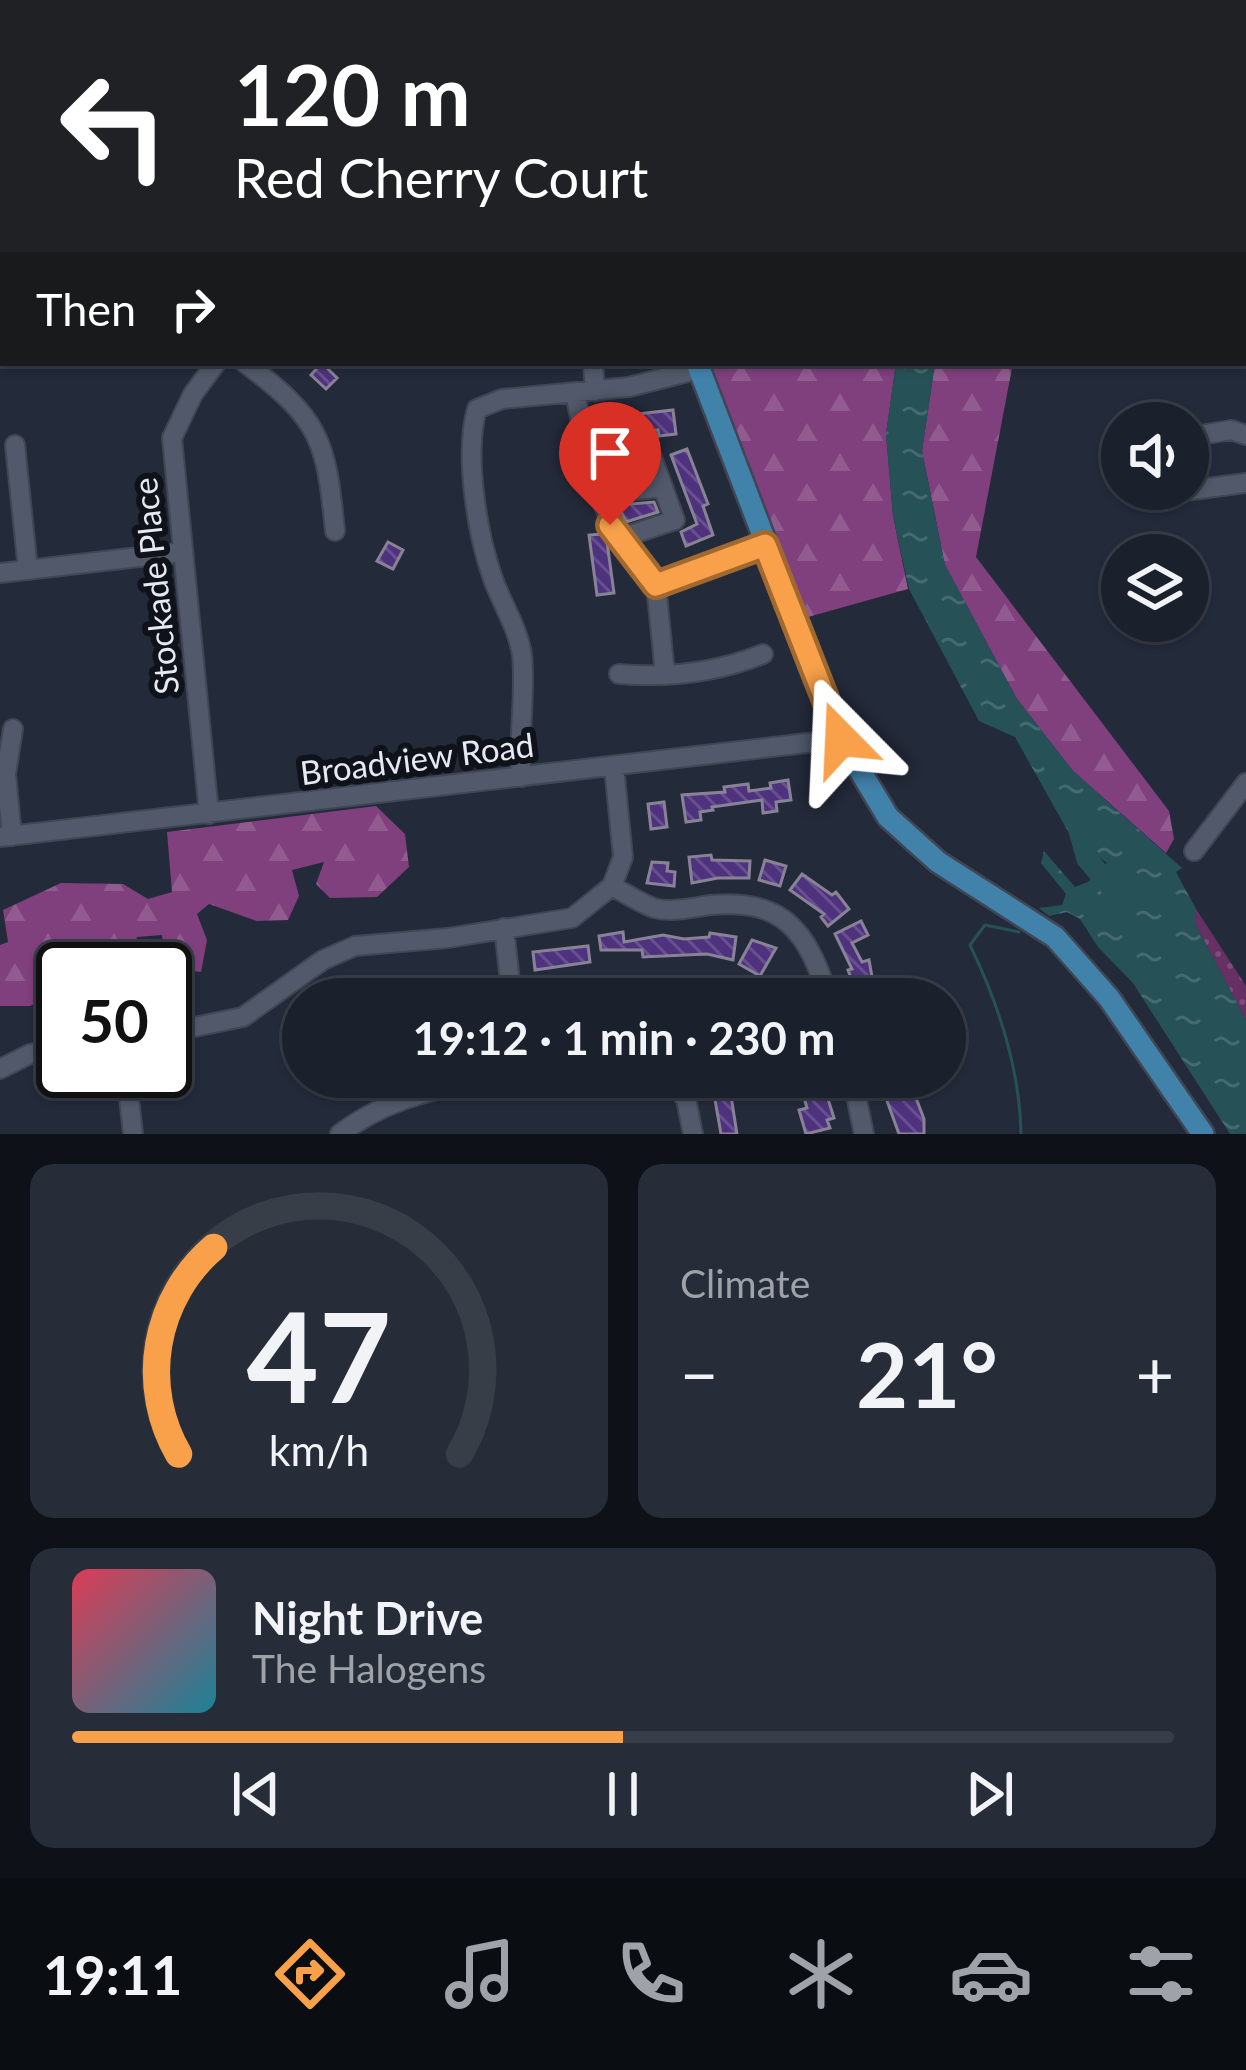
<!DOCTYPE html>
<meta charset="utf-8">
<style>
:root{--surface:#1a202c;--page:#272d38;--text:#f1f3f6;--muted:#9fa3a9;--line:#383e48;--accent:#f8a14a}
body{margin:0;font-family:Lato,sans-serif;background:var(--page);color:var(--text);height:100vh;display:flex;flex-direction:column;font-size:45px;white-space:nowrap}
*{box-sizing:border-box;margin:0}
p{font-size:39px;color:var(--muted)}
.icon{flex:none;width:66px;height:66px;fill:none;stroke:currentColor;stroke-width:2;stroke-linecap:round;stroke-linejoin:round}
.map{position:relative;height:1134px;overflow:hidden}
.side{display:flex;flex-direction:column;gap:30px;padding:30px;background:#0e1218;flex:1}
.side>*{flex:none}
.hud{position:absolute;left:0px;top:0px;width:1248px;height:366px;box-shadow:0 3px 9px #0004,0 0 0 3px var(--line);background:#202124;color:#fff;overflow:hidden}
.tools{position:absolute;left:1101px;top:402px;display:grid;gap:24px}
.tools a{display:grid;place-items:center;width:108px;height:108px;border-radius:50%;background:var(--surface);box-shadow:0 3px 9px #0004,0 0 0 3px var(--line);font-size:60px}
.speed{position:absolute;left:36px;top:942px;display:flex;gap:24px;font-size:60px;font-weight:700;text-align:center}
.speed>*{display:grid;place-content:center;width:156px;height:156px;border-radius:50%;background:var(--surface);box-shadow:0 3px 9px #0004,0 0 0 3px var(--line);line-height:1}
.speed .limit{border:6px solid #111;border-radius:18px;background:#fff;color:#111}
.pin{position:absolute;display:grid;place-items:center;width:102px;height:102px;color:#fff;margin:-123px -51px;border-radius:50% 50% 50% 0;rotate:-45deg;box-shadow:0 0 12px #0007}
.pin .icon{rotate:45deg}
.me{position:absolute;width:132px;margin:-66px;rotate:339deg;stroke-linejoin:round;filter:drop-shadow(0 0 9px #0008)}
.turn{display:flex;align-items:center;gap:42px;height:252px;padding:0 36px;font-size:54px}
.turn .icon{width:156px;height:156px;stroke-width:2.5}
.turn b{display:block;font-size:84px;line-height:102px}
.then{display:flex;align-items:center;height:114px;padding:0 36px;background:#0003;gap:24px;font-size:45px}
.big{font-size:90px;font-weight:700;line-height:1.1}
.side .widget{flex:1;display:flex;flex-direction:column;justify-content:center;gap:18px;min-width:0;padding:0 42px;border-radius:24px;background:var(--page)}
.side .dial{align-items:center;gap:0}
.dial svg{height:312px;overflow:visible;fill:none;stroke:var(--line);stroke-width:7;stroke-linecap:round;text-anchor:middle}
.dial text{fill:var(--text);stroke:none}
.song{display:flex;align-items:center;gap:36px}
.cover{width:144px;height:144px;border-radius:18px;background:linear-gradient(135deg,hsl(350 70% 55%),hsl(190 70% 35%))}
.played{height:12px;border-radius:6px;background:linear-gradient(90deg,var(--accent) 50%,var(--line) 50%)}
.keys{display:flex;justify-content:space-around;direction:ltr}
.heat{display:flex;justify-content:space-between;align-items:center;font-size:66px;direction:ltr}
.side .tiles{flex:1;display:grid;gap:30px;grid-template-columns:1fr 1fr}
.widget:last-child{grid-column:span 2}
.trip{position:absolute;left:282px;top:978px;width:684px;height:120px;border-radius:60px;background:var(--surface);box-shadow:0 3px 9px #0004,0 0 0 3px var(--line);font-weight:700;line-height:120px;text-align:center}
.tab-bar{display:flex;height:192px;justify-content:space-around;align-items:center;background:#0a0d12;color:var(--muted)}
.tab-bar .icon{width:84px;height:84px}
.tab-bar .on{color:var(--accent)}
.tab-bar b{font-size:54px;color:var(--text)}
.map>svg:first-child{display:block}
</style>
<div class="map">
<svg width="1246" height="1134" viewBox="0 0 1246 1134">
<defs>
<pattern id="grass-dots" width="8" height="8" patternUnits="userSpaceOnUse" patternTransform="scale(3)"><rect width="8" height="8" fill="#673064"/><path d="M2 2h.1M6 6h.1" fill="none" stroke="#7d4e7b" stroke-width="1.8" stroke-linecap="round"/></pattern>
<pattern id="forest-firs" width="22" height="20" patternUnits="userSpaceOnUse" patternTransform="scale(3)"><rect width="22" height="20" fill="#803f7d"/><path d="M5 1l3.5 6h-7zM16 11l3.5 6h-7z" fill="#925b90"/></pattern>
<pattern id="water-ripples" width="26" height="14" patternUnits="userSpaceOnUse" patternTransform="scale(3)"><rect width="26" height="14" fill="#265257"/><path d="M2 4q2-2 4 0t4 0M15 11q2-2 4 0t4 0" fill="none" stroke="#456b70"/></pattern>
<pattern id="building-back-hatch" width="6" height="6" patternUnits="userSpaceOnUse" patternTransform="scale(3)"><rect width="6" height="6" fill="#4f327d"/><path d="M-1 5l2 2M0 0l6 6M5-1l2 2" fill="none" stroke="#685090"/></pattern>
</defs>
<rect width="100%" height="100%" fill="#232a3a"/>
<path fill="url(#grass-dots)" d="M1196,909L1246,986V1020L1196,925Z"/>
<path fill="url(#forest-firs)" d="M708,363H896L886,434L893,516L908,589L801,619Z
M935,363H1013L976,557L1169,811L1174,839L1166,853L1073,771L1017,699L945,565L922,451Z
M376,806L405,834L409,867L377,897L330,898L316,884L324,862L292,870L299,896L288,920L257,921L209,904L197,914L207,940L201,972L183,970L163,944L162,935L137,937L128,969H63V992L30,1006H0V945L8,942L3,910L61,883L123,884L148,899L172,892L167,832Z"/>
<path fill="url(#water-ripples)" d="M896,363H935L922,451L945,565L1017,699L1073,771L1182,868L1176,872L1196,909V925L1246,1020V1134H1230L1133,983L1098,947L1080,919L1067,912L1049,916L1039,908L1062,905L1066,894L1041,863L1044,851L1075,887L1088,882L1107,863L1070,835L1015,737L979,721L909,589L893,516L886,434Z"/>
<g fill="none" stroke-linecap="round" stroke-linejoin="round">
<path stroke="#265257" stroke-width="3" d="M1019,932L985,925L970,945C998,1003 1020,1070 1021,1134"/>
<path stroke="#265257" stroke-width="21" d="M1075,817L1087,859L1116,893"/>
</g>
<path fill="url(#building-back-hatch)" stroke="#888297" stroke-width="3" d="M322,363L337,378L326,389L311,375Z
M673,410L676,434L659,436L658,430L607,435L608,442L599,443L594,419Z
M687,449L708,504L703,506L713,535L686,546L681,532L697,524L671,455Z
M641,467L644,475L609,479L606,471Z
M654,502L658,512L626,522L618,505Z
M601,534L607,542L614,593L597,595L589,535Z
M388,542L403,550L393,569L377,561Z
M788,780L791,800L776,802L777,811L763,813L762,800L712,807L713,810L700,812L701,820L686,822L682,795L725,792L724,787L748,784L749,791L771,788L770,783Z
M664,802L667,827L651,829L648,804Z
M711,855L712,860L750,861L749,878H718L692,883L689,857Z
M765,860L786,866L780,886L759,880Z
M652,862L668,863L667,871L675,872L674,886L647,883Z
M802,874L832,895L836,892L849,909L828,926L821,917L824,914L790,890Z
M861,921L868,935L852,943L862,962L869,960L876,999H859L848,970L852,969L835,934Z
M623,932L624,942L663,935L684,939L709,937L710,933L736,937L733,960L707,954L643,957L642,950H601L599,936Z
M752,940L776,948L760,976L739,964Z
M588,946L590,962L535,970L533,952Z
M786,980L792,999H767L763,987Z
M711,1077H728L737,1134H721Z
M798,1077H821L834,1118L827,1120L830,1128L806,1134L799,1110L807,1108Z
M885,1077H908L924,1119V1134H899L882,1087L888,1086Z"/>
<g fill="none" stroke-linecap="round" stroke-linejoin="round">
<g stroke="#404654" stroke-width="22">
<path id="minor" d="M210,0L214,3
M365,0V3
M400,0L401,3
M526,3L541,0
M636,3L670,0
M0,180L3,182
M0,251L3,248
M245,363C320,419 326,439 335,531
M593,363L595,391
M575,393L590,467L611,525L656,585L665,674
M1188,437L1231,430L1246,435
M15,445L28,570
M588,459L650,452L675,520L621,538
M1172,489L1177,492L1246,483
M599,494L663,487
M0,573L182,552
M656,585L765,545
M619,674C667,678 718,672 763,654
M521,777C518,737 526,695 522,655C518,627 501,603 492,576C477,532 464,454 477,409L502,399L629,387L699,369
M209,814L172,438L193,394L216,363
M12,836L6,774L13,729
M0,837L841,739
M1194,851L1246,783
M612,886C625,893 640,903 654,908C672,913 693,907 711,905C786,898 808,934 829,999
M504,928L512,999
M165,1033L243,1017L323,960L355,946L448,938L572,918L612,886L623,857L614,767
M0,1069L30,1054L63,1047
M126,1071L133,1134
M668,1077L686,1099L693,1134
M852,1077L864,1134
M340,1134C392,1094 451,1085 515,1077"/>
</g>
<g stroke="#404654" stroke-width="26">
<path id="major" d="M590,0L591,3
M697,363L841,739L888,817L938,862L1055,937L1109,998L1203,1134"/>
</g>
<use href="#minor" stroke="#51596b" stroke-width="18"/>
<use href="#major" stroke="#4182ab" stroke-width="21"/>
</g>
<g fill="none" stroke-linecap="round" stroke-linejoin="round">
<g stroke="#a16930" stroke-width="30">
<path id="route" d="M610,525L656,585L765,545L841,739"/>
</g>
<use href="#route" stroke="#f8a14a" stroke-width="21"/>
</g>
<g text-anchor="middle" stroke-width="12" stroke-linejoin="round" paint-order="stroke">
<g font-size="33" fill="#e4e9f4" stroke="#10121a">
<text transform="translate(156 586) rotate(-96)" y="12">Stockade Place</text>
<text transform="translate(417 759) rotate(-7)" y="12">Broadview Road</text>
</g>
</g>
</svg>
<div class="tools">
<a><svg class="icon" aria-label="sound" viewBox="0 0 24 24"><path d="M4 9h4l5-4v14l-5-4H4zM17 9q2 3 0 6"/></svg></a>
<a><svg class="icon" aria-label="layers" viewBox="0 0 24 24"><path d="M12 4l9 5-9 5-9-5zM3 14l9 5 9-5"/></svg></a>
</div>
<div class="speed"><div class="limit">50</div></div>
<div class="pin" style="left:610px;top:525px;background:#d93025"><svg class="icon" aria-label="arrive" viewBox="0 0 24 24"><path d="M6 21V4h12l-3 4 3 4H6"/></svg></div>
<svg class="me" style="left:841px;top:739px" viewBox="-20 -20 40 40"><path d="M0-17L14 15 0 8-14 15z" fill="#f8a14a" stroke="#fff" stroke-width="4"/></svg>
<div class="trip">19:12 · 1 min · 230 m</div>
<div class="hud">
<div class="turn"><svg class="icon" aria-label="left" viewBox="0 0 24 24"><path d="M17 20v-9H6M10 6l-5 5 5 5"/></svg><div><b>120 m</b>Red Cherry Court</div></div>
<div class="then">Then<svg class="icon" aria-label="right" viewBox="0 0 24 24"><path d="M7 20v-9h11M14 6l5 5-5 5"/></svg></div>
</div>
</div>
<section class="side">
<div class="tiles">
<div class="widget dial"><svg viewBox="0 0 100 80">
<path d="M14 69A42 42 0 1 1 86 69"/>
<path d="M14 69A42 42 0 0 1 23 16" stroke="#f8a14a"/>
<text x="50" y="56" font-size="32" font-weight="700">47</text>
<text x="50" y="72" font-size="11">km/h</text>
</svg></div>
<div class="widget"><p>Climate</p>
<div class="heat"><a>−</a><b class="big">21°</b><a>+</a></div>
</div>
<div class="widget">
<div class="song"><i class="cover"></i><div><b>Night Drive</b><p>The Halogens</p></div></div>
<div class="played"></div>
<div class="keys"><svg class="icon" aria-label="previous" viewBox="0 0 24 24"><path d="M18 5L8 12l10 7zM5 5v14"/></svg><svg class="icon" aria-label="pause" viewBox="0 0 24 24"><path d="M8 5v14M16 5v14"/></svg><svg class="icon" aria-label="next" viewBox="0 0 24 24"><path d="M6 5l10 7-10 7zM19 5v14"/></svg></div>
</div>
</div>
</section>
<nav class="tab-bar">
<b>19:11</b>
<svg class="icon on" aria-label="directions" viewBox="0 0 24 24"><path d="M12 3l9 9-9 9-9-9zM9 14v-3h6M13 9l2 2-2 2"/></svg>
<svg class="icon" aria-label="music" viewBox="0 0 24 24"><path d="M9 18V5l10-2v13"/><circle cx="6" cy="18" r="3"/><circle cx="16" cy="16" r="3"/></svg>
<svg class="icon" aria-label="phone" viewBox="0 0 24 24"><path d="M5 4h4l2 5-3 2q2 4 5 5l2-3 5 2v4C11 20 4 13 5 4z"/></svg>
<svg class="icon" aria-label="climate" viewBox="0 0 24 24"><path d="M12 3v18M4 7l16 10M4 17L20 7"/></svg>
<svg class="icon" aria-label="car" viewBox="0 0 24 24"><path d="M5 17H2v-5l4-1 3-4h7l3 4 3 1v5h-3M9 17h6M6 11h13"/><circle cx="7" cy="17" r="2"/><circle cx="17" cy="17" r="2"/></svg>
<svg class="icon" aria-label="filters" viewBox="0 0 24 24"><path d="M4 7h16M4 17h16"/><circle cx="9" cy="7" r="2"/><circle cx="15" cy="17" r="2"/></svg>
</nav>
